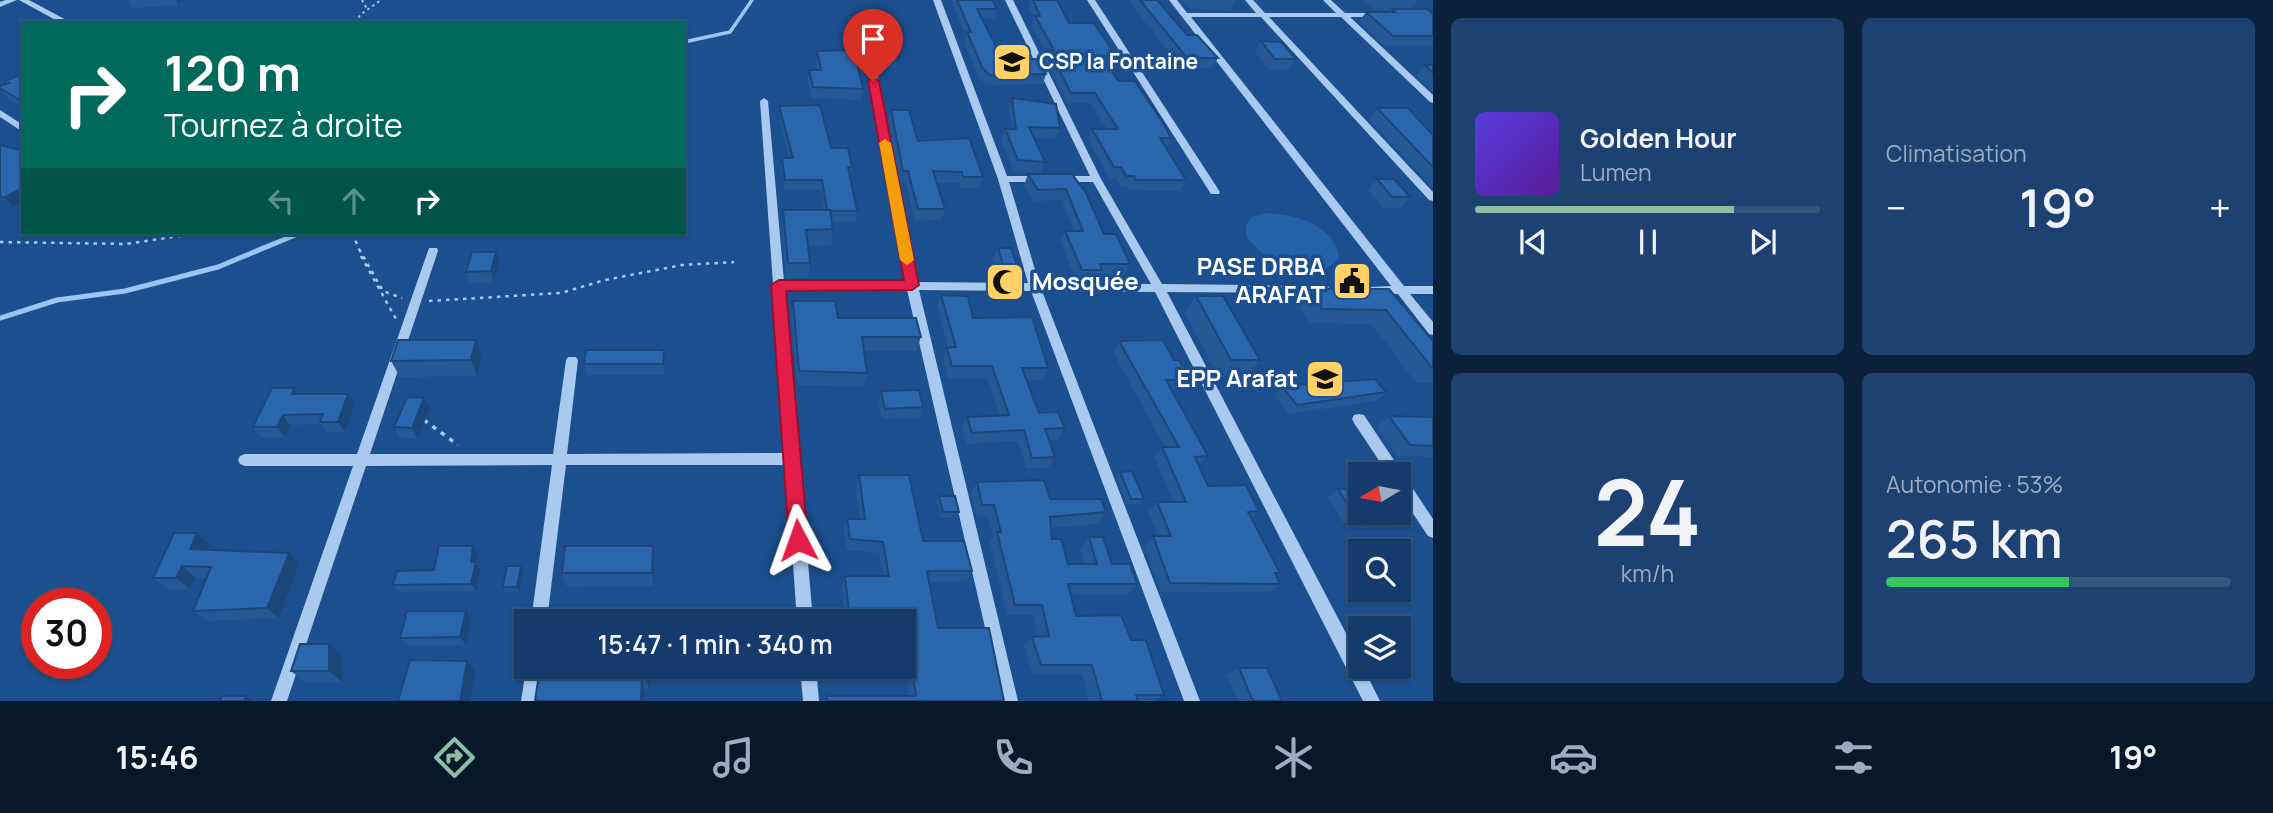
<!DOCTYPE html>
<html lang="fr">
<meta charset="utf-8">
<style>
:root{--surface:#143b6b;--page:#1d4271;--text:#f1f3f6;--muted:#9dadc1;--line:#33557e;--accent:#8abfa5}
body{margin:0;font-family:Manrope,sans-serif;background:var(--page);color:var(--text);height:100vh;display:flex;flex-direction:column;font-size:26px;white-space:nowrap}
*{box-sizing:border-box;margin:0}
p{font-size:23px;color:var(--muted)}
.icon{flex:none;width:38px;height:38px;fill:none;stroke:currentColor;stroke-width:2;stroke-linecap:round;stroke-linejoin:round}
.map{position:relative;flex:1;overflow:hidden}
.side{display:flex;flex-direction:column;gap:18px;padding:18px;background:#0b203b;width:840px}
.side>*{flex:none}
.guide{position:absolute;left:21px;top:21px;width:665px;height:214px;border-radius:0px;box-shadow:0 2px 5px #0004,0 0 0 2px var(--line);background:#00695c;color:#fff;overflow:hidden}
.needle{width:46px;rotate:260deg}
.tools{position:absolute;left:1348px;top:462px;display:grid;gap:14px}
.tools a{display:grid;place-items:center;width:63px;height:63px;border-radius:0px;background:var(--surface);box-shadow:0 2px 5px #0004,0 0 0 2px var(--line);font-size:35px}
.speed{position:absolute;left:21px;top:588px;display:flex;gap:14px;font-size:35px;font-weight:700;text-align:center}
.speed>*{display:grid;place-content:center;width:91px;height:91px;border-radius:50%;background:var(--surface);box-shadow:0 2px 5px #0004,0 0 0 2px var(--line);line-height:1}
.speed .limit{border:10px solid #d22;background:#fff;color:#111}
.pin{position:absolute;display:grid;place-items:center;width:60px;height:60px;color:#fff;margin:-72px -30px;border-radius:50% 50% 50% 0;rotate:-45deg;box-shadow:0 0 7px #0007}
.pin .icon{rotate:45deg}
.me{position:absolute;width:77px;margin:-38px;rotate:356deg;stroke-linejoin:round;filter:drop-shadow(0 0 5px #0008)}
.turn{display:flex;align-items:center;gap:24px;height:147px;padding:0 28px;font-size:32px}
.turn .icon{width:91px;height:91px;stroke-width:2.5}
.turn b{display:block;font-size:49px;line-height:60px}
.lanes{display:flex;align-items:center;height:66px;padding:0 28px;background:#0003;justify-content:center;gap:35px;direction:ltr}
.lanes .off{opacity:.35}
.big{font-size:52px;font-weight:600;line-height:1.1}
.side .tile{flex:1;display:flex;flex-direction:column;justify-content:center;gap:10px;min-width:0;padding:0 24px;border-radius:10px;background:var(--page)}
.side .dial{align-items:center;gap:0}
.dial b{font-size:91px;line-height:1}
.song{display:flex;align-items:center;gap:21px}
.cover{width:84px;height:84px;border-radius:10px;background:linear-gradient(135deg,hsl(250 70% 55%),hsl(270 70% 35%))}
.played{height:7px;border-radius:4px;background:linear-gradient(90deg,var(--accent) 75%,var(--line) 75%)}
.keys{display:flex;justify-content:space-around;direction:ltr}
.heat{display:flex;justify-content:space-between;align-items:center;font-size:38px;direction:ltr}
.charge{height:10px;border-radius:5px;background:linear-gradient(90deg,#34c759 53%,var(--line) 0)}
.side .tiles{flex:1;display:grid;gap:18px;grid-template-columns:repeat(2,1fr)}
.trip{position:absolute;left:514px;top:609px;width:402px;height:70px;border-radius:0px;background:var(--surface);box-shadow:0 2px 5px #0004,0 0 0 2px var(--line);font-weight:600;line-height:70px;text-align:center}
.menu{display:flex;height:112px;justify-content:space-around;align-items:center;background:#08182b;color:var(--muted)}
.menu .icon{width:49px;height:49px}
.menu .on{color:var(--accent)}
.menu b{font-size:32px;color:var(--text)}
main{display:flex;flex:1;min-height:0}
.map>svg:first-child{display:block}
</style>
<main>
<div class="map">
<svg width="1433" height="701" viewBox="0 0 1433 701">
<rect width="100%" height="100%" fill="#1b4f8f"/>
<path fill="#2461a8" d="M1265,213C1294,214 1335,224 1339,258C1315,289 1262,261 1246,235V225L1252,217Z"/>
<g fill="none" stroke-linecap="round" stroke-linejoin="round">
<path stroke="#9cc4f0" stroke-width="3.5" d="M684,42L730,32L752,0"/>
<path stroke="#9cc4f0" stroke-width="5" d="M0,318L57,300L125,291L218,267L300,233"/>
<path stroke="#a9c9ee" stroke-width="2" stroke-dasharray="2.5 3.5" stroke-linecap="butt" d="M362,0L367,9
M356,23L360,15L381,0"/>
<path stroke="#a9c9ee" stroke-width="2.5" stroke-dasharray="3.5 5" stroke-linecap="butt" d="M352,233L359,249
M0,242L126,244L200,233
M359,249L383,291L402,298
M361,256L396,319
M429,301L561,293L605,280L682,265L734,262"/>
<path stroke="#a9c9ee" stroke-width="3.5" stroke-dasharray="4.5 6" stroke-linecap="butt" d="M424,420L458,445"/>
<path fill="#a9c9ee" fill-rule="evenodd" d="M6,0H17L0,7V2Z
M19,0H29L72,23H61Z
M933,0H941L1007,176H1041L1046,179L1041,182H1009L1039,283L1151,284L1093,182H1059L1054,179L1059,176H1090L1005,0H1013L1101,179L1162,284L1328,286L1330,289L1324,293L1167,292L1360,660V667H1363L1380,701H1363L1155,292L1042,291L1200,701H1184L1031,291L919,290L1018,701H1002L907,290L785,289L813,621H797L786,465H566L547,621H531L552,465L366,466L287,701H271L353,466H245L240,464L238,460L240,456L245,454H357L429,248H437L438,251L370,454H553L566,360L568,357H576L578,360L567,454L785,453L760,101L764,98L768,101L784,281L906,282L865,55L869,52L873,55L917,282L1028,283L998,179Z
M1087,0H1095L1220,192L1219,194H1211Z
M1169,0H1177L1187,13H1256L1245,0H1253L1265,13H1336L1323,0H1331L1345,13H1383L1384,15L1380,17H1350L1433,95V103L1430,102L1341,17H1269L1433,192V201L1429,200L1261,17H1191L1404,286H1433V294H1410L1433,322V335L1429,334L1398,294L1370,293L1368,290L1370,287L1391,286Z
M0,110L23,125V132L0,117Z
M1359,414L1364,415L1433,519V538L1428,536L1398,491V474H1388L1354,423L1352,419L1354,415Z
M527,662V667H541L537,701H521Z
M800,667H816L819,701H803Z"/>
</g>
<path fill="#245895" d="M129,0H182L178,5L133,8Z
M951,0H992L997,9L994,19H982L1003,60L1046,74L1043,84L986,85L979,78L964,42L966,36Z
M1031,0L1069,23L1116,56L1112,66H1108L1118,81L1171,138L1166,148L1186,180L1180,191L1130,190L1129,187H1121L1116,178H1109L1088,139L1092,129H1107L1090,103H1067L1045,60L1048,54L1031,26L1034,19L1029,8Z
M1128,0H1157L1187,35L1218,58L1212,68H1181Z
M1181,0H1235L1230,10H1207L1188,8Z
M1363,0H1417L1410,9L1433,14V46H1385L1359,22L1366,12H1390L1391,10H1374Z
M872,33L898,57L896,68H878L870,43Z
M1261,41L1296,59L1289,70H1269L1255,52Z
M817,51L863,89L861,100L812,98L808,81L809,70H817L816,62Z
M1425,65H1433V92L1416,76Z
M23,73V108L7,98L0,89V86L8,83L6,81Z
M1012,98L1060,128L1056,138H1034L1045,162L1041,173L1014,171L1001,140L1005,129H1011L1009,109Z
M779,106L831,148L852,167L850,177L857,211L855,222H832L833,229L831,245H808L810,263L808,278H786L782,226L783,210H824L821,190H785L781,168L782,158H789L779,116Z
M1377,108L1433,135V188L1369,119Z
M891,110L918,141L983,177L979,188H960L959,183H936L945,209L941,220L915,221L905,182H900L888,121Z
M0,145L23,151V201L12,207L0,198Z
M1028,174H1072L1104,234L1130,264L1124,275H1100L1097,280H1076L1060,241L1065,231H1074L1062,200L1033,201L1024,185Z
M1377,179L1410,197L1400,208H1383L1368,190Z
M998,248L1018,268L1013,279H999L993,259Z
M499,263L494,283H470L466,272Z
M1308,289H1389L1433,341V383H1416L1372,324L1310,323L1296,303Z
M941,295L973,318L1048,368L1042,380H1026L1039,413L1065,428L1058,439L1049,440L1055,457L1048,468H1026L1018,441L967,444L962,428L967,417L1000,416L987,378H948L943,359L947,348H948L937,307Z
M1196,296L1260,360L1247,376H1218L1184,312Z
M793,301L838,318L921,337L916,351H864L867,373L863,387L797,385L791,316Z
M476,340L482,356L477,376L400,377L391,361Z
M1119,341L1174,360L1190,380L1182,390H1172L1208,456L1199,466L1208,486L1259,511L1252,518L1280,573L1276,576L1280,584L1269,592H1161L1144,546L1153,536H1158L1148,512L1157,502H1173L1154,457L1162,447H1165L1113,352Z
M664,361V375H587L584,364Z
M1282,386L1386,392L1376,401L1288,414L1274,395Z
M881,391L923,407L920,418L882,419L878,402Z
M299,394L355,404L345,432H327L322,424L290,425L285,437H261L253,427Z
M430,409L417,439L400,437L394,427Z
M1389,416L1433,417V457L1397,456L1377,427Z
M1120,472L1144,499L1140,504H1127L1116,477Z
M859,475L923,541L972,571L966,581L929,582L938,628L1004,701H825L827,696H909L906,673H819L818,667H905V621H845L842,586L845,576H883L879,553L847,550L844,531L847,519H860L855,487Z
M977,482L1106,512L1097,524L1051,528L1052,539L1068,564H1085L1080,549L1089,537L1112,564L1137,584L1127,595H1071L1076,616L1131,640L1164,695L1155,701H1089L1082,674H1033L1024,646L1032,637L1038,636L1033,615H1007L990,543L993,537L988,516L976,517L971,493Z
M1338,489L1413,519L1401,527L1359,528L1357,523H1343L1328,497Z
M939,496L959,512L957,517H941L937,501Z
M197,533L210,545L207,550L289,553L299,564L279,618L207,621L193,611L206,578L195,577L190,589H167L153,578Z
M473,546L478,554L476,563L480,570L476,591L399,592L393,585L434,570Z
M655,559L654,586L567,587L562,573Z
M521,566L523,571L519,591H505L503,587Z
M471,620L466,645L407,646L400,638Z
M329,644L342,656V682H305L291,671Z
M650,667L649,689L535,701Z
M1239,668L1282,701H1238L1227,675Z"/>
<path fill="#1d4779" d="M176,0H182L178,5Z
M23,188V201L12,207L4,198Z
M496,252L499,263L494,283L491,271Z
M476,340L482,356L477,376L471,360Z
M348,394L355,404L345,432L338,422Z
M424,398L430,409L417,439L412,428Z
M283,415L290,425L285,437L277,427Z
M197,533L210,545L203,560L190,549Z
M473,546L478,554L476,563L480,570L476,591L471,584V562Z
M653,546L655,559L654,586L652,573Z
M289,553L299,564L279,618L267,608Z
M182,566L195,577L190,589L176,578Z
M521,566L523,571L519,591L517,587Z
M466,611L471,620L466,645L460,637Z
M329,644L342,656V682L329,671Z
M467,661L475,671L470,701H460Z
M647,667H650L649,689L646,679Z
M642,679L644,689V701H641Z
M246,696L251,699V701H244Z"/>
<path fill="#2a66ad" stroke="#1d4779" stroke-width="2" d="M957,0H992L997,9H977L1003,60L1039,59L1046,74L989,75L982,67L967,32H971Z
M1033,0H1057L1069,23H1094L1116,56H1102L1118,81H1135L1163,123L1171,138H1160L1186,180H1136L1134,176H1126L1121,167H1114L1092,129H1118L1095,93H1071L1049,50H1054L1035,16H1040Z
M1140,0H1157L1187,35H1197L1218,58H1187Z
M1392,9H1427L1433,14V36H1393L1366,12H1395Z
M890,32L898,57H880L872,33Z
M1261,41L1281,42L1296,59H1275Z
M850,50L853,59H856L863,89L813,87L809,70H821L817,51Z
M1425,65H1433V73Z
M23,73V102L0,88V86L9,83L6,81Z
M1012,98L1056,104L1060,128L1029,127L1045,162L1018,160L1005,129H1016Z
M820,105L831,148H848L852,167H848L857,211H831L830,210H827L822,180H785L782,158H793L779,106Z
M1377,108H1408L1433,135V167Z
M891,110H909L918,141L969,138L983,177H963L962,172L933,171L945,209H918L908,171H903Z
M0,145L23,151V188L4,198L0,195Z
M1028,174H1072L1086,193L1104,234H1116L1130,264H1100L1102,270H1082L1065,231H1083L1066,189L1038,190Z
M1377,179H1394L1410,197H1392Z
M783,210H830L833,229L806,230L810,263H788Z
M998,248H1011L1018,268H1004Z
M472,252H496L491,271L466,272Z
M1308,289H1389L1433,341V369L1386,310L1322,309Z
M941,295L968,296L973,318L1032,317L1048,368H1022L1039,413L1058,412L1065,428L1045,429L1055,457L1032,458L1024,430L972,433L967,417L1009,415L992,366H952L947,348L956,347Z
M1196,296H1223L1260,360H1231Z
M793,301H835L838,318H916L921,337H862L867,373L799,371Z
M398,340H476L471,360L391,361Z
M1163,340L1174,360H1179L1190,380H1166L1208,456L1195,457L1208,486L1246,485L1259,511L1248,512L1280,573H1275L1280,584L1170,583L1153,536H1171L1157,502H1186L1162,447H1179L1119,341Z
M586,350H664L663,364H584Z
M1375,379L1386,392L1297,405L1282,386Z
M272,388H295L292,394H348L338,422H320L323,414L283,415L277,427H253Z
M919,390L923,407L885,409L881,391Z
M407,397L424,398L412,428L394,427Z
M1389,416L1433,417V446L1410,445Z
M1132,471L1144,499H1131L1120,472Z
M859,475H909L923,541H964L972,571H927L938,628H989L1004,701H827V696H916L911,664H905V621H850L845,576H889L883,542L850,539L847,519H865Z
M1044,480L1050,499H1101L1106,512L1050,517L1052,539H1061L1068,564H1097L1089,537H1103L1112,564H1130L1137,584H1068L1076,616L1121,615L1131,640H1146L1164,695H1136L1138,701H1102L1092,665H1041L1032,637L1049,636L1042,605H1015L997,532H1001L994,505H982L977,482Z
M1360,488V513H1398V496L1413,519H1371L1368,515H1354L1338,489Z
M939,496H955L959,512H943Z
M174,533H197L190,549L289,553L267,608L193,611L211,567L182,566L176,578H153Z
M439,546H473L471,562H476L471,584L393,585L397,571L434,570Z
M565,546H653L652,573H562Z
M507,566H521L517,587H503Z
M407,611H466L460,637L400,638Z
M623,617L651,618V621H623Z
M300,644H329V671H291Z
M410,660L467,661L460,701H398Z
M540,667H647L646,679H642L641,701H535Z
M1239,668H1267L1282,701H1253Z
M222,696H246L244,701H220Z"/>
<path fill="#e11d48" stroke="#92132f" stroke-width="2" d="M873,77L879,81L919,285L912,290L786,291L808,540L805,546L798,549L792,546L789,540L771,285L779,280H904L868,81Z"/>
<path fill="#f59e0b" d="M885,139L891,143L914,260L907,265L900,260L879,143Z"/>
<defs>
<g id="school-square" transform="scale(2.0125)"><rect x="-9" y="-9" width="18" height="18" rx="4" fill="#ffd166" stroke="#1b4f8f"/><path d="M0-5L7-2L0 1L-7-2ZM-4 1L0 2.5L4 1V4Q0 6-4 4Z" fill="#111"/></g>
<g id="civic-square" transform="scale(2.0125)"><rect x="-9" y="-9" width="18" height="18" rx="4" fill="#ffd166" stroke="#1b4f8f"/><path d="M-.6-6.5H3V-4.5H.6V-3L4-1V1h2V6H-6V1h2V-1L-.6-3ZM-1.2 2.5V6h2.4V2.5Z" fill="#111"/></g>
<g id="mosque-square" transform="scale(2.0125)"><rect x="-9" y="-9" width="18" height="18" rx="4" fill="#ffd166" stroke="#1b4f8f"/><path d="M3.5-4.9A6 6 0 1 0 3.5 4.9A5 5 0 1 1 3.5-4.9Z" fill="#111"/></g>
</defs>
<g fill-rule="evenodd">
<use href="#school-square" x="1012" y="62"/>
<use href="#civic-square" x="1352" y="281"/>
<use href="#mosque-square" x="1005" y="282"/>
<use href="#school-square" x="1325" y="379"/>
</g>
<g text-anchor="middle" stroke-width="7" stroke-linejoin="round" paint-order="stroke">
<g font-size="21" font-weight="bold" fill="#fff" stroke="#1b4f8f" text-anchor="start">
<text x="1039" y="69">CSP la Fontaine</text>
</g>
<g font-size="24" font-weight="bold" fill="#fff" stroke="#1b4f8f" text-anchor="end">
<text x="1325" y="275">PASE DRBA<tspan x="1325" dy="28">ARAFAT</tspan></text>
<text x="1032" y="290" text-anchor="start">Mosquée</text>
<text x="1298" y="387">EPP Arafat</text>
</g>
</g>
</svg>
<div class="tools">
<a><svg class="needle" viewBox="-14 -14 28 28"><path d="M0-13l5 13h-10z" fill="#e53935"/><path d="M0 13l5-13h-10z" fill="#9dadc1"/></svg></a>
<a><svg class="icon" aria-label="search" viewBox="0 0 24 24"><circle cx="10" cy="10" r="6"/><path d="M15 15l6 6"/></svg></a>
<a><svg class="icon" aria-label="layers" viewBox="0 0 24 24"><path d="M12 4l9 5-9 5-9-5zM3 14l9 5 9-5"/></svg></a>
</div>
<div class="speed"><div class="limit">30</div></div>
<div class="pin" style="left:873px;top:81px;background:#d93025"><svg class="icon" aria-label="arrive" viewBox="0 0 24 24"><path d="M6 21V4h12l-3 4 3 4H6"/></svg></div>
<svg class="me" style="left:798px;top:540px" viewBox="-20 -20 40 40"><path d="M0-17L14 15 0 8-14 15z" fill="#e11d48" stroke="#fff" stroke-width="4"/></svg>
<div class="trip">15:47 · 1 min · 340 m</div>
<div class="guide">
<div class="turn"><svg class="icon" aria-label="right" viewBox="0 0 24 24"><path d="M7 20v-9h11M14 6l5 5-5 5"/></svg><div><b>120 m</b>Tournez à droite</div></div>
<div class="lanes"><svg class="icon off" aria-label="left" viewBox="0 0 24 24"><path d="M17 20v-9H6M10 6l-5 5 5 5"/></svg><svg class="icon off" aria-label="ahead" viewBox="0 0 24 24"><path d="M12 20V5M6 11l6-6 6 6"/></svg><svg class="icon" aria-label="right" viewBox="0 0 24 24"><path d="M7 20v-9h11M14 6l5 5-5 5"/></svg></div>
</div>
</div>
<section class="side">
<div class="tiles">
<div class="tile">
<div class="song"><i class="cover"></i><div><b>Golden Hour</b><p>Lumen</p></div></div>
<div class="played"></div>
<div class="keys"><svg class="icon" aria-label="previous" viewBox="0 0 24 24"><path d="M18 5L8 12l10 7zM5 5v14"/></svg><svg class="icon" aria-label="pause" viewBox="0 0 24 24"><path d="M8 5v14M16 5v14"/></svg><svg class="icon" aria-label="next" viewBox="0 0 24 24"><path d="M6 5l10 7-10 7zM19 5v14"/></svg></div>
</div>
<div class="tile"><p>Climatisation</p>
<div class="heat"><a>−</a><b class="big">19°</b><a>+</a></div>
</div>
<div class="tile dial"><b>24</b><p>km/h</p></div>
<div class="tile"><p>Autonomie · 53%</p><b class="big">265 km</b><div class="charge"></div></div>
</div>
</section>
</main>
<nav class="menu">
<b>15:46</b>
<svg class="icon on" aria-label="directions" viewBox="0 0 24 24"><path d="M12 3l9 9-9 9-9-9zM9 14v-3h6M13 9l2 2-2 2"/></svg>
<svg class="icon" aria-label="music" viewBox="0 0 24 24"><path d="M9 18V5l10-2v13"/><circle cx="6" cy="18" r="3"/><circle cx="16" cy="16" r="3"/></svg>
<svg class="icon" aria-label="phone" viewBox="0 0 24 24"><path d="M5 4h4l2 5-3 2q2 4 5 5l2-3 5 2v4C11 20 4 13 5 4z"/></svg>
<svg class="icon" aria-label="climate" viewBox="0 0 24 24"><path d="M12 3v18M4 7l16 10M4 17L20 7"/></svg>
<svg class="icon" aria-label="car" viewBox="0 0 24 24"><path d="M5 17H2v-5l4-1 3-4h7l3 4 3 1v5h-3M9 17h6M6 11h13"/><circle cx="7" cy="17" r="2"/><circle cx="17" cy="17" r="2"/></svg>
<svg class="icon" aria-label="filters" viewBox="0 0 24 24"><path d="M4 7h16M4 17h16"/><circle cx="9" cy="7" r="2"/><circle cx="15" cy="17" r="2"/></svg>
<b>19°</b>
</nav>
